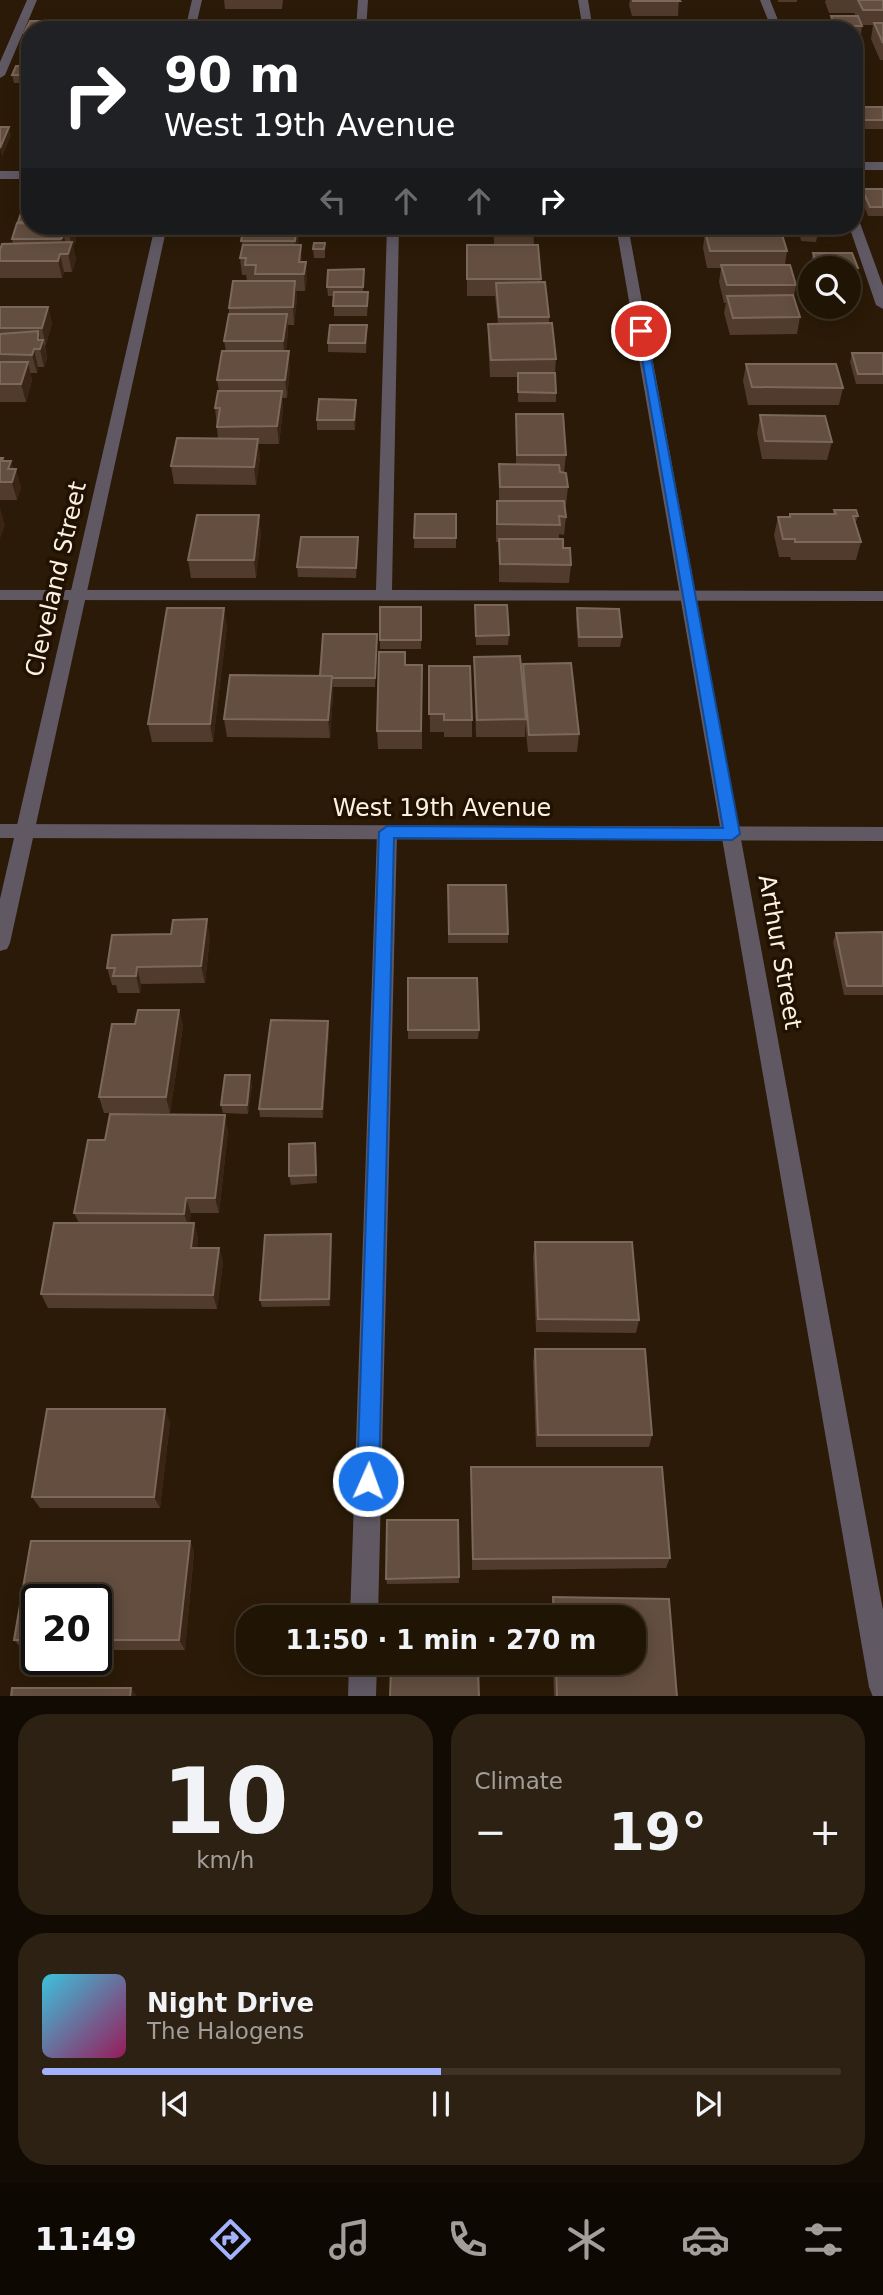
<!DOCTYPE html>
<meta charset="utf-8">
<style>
:root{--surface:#201405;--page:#2d2113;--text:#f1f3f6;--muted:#a29e9a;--line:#3d3327;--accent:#a3b2fd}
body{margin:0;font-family:"DejaVu Sans",sans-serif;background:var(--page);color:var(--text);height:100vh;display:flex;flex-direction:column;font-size:26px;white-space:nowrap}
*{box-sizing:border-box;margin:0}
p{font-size:23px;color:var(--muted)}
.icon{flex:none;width:38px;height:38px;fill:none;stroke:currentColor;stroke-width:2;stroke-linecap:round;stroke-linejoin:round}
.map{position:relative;height:1696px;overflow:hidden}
.details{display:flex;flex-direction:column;gap:18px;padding:18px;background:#120b03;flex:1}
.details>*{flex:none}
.top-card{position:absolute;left:21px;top:21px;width:842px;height:214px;border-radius:28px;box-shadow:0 4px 18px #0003,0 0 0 2px var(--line);background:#202124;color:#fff;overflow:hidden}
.controls{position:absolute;left:798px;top:256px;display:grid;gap:14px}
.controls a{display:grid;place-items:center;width:63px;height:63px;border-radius:50%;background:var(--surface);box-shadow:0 4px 18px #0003,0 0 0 2px var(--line);font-size:35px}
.speed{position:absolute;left:21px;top:1584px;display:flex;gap:14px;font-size:35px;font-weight:700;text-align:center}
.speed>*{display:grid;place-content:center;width:91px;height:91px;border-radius:50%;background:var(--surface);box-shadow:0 4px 18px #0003,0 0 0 2px var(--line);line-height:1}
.speed .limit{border:4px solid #111;border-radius:10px;background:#fff;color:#111}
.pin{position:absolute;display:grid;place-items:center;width:60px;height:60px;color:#fff;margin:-30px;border:4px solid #fff;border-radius:50%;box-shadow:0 2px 7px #0007}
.me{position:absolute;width:77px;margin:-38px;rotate:2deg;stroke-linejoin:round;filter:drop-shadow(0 0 5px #0008)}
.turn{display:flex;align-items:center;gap:24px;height:147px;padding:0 28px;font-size:32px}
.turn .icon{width:91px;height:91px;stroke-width:2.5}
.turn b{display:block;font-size:49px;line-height:60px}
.lanes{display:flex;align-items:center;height:66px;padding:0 28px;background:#0003;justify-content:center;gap:35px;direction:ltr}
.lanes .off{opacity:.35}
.big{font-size:52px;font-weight:800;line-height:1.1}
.details .tile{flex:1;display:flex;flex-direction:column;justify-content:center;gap:10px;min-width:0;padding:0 24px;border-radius:28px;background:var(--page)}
.details .dial{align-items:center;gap:0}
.dial b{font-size:91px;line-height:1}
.song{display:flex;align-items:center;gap:21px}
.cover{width:84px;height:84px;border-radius:10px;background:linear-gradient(135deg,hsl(190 70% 55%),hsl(330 70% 35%))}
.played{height:7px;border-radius:4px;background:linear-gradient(90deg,var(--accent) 50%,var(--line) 50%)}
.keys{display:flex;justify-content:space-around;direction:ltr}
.heat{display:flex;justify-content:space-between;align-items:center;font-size:38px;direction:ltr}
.details .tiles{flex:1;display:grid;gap:18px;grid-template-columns:1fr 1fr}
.tile:last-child{grid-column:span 2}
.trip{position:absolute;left:236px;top:1605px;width:410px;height:70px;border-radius:28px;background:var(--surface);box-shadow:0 4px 18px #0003,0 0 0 2px var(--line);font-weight:800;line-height:70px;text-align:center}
.tab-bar{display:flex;height:112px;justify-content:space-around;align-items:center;background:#0d0802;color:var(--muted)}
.tab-bar .icon{width:49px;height:49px}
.tab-bar .current{color:var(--accent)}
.tab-bar b{font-size:32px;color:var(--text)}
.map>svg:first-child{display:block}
</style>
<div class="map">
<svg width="883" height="1697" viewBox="0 0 883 1697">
<rect width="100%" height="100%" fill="#2b1a07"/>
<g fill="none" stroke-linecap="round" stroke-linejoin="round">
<path fill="#605964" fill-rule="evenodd" d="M27,0H37L5,75L0,78V62Z
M760,0H770L782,30H772Z
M854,219L860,223L883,286V309L876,305L849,226H854Z
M387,226H399L392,590L883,591V601L0,600V590H376Z
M387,826L394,828L397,833L378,1617H350L377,833L380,828Z
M349,1662H377L376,1697H348Z"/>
<path fill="#605964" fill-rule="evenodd" d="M192,0H202L195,30H185Z
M358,0H368L366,30H356Z
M578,0H588L593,30H583Z
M854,162H883V170H854Z
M0,171H30V179H0Z
M155,226H167L10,943L7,949L0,951V899Z
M616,226H628L883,1610V1697H873L869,1687Z"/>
<path fill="#605964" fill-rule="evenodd" d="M0,824L883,827V841L0,838Z"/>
</g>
<path fill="#513b2c" d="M224,0H283L282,9H225Z
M630,0H679L678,16H632L629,5Z
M778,0H797V2H778Z
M826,0H883V60H880L871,39L873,25H862L861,35H854V30H832L830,24L831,16H856L854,13H829L825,2Z
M30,21H60L61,30H30V41H26L24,33Z
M30,66V83H14L12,75Z
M854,107H883V129H854Z
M862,189H883V216H868L861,198Z
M30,207V226H80L77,234H74L76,241L73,247L76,259L72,272H64L62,278H0V250L13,244L12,239L18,223V222Z
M244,226H299L298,245L307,279L305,291H296L297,298L294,325H288V331L286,351L290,368L287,398H282L283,409L279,444H258L260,457L256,485L174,484L171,466L218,439L215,408L219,391L217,380L226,351L224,341L229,314V308L247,281L246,275H242L240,258Z
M494,226H533L534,245L541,282L549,317V323L556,359L555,373L556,393V402H518V377H490L488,341V324H498L495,296H467V245H494Z
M703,226H816L818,233L816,242L801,241L800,235V231H752L787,251L785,265L796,285L794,297L800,317L797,334L730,335L724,313L726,303H724L719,282L721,268H707L703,248L705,232Z
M325,243V258H314L313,249Z
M813,253L858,268L856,277H849V268H813L811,262Z
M364,269L363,292L368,301L367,316H334V296H328L327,287Z
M0,307H48L52,324L45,346L47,358L44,367H38L37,373H30L32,380L26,402H0Z
M367,335L366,353L328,352V343Z
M852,353H883V384H856L850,362Z
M746,364L843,388L839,405H748L743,381Z
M356,409L355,430H317V420Z
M516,414L566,455L564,473L568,487L566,505H565L566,517L564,535L559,534V539L571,565L569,583L499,582V542H496V519L497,501H499V464L516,465Z
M760,415L832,442L827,460L762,459L757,433Z
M0,458H3L4,461H11L13,469L21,487L17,500H0Z
M834,510L858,516L855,524L861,542L856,560H791L790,557H779L774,535L778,517H789L790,514H833Z
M415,514H456V548H414Z
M261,533L256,578H191L188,560Z
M358,537V547L356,578L298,577L297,567Z
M475,605L509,635L508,645H476Z
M421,607V649H380V640Z
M577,608L622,637L620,647H578L576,618Z
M227,626L213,742H152L148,724Z
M377,644L375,687H333V694L330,738L227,737L224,719L320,676Z
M474,657L522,681L523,664L579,734L577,752H528L525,723V737H476L474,675Z
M405,665H422V749H378L377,731Z
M429,666L472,720V737H444V732H430Z
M448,885L508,934V943H448Z
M883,932V995H844L833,942L836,933Z
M210,936L205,983L141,984L140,993H118L116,985H112L107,968Z
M408,978L479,1030L478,1039H408Z
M179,1010L183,1026L170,1113H104L99,1097L135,1024Z
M328,1021L329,1030L323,1118L260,1117L259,1109Z
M252,1084L248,1114L223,1113L221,1105Z
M228,1131L219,1213H191L189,1223H194L198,1238L197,1248H219L223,1262L217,1309L48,1308L41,1294L79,1223L74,1213L105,1140Z
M316,1151L317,1183L291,1185L289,1176Z
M332,1241L330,1306L262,1307L260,1300Z
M535,1242L639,1320L636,1333L536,1332L533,1257Z
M535,1349L652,1435L649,1447H536L533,1362Z
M170,1422L160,1508H40L32,1497Z
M471,1467L670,1558L666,1568L472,1570Z
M458,1520L459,1583L387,1584L386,1579Z
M31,1541H190L194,1552L185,1650H96V1600H37V1650H23L14,1640Z
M553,1597L669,1599L677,1697H554L553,1662H634V1617H552L551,1607Z
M275,1662L274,1674H250L248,1669Z"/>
<path fill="#3a2515" d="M60,21L61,30H56Z
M9,127L11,136L2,157L0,148Z
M68,226H73L76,241L73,247L76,259L72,272L68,254L71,246Z
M75,226H80L77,234Z
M297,226H299L297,258L295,241Z
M64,234L67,251L64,254L61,239Z
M301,245L302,262H299Z
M60,254L64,272L62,278L58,261Z
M306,262L307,279L305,291L304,274Z
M295,281L297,298L294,325L293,307Z
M48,307L52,324L46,346L42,328Z
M287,314L288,331L285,359L283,341Z
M38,331L42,345L43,340L47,358L44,367L38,340Z
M34,349L38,367L37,373L32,355Z
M289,351L290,368L287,398L285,380Z
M28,362L32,380L26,402L21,384Z
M282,391L283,409L279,444L277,426Z
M356,400V409L355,430L354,420Z
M258,439L260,457L256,485L254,467Z
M11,461L15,475L16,469L21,487L17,500L8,469Z
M0,508L5,525L0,539Z
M259,515L261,533L256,578L254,560Z
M358,537V547L356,578V568Z
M224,608L227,626L213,742L210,724Z
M332,676L333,694L330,738L328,720Z
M207,919L210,936L205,983L201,966Z
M137,967L141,984L140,993L136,976Z
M179,1010L183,1026L170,1113L166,1097Z
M328,1021L329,1030L323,1118L322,1109Z
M250,1075L252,1084L248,1114L247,1105Z
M225,1115L228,1131L219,1213L215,1198Z
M186,1198L191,1213L189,1229L184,1214Z
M194,1223L198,1238L196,1262L191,1248Z
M331,1234L332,1241L330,1306L329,1299Z
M219,1248L223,1262L217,1309L213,1295Z
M165,1409L170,1422L160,1508L154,1497Z
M190,1541L194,1552L185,1650L179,1640Z
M273,1662H275L274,1674L272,1669Z
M131,1688L137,1696V1697H130Z"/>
<path fill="#634e40" stroke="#7b685a" stroke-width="2" d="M633,0H679L680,1H633Z
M858,0H883V10H863Z
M831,16H858L862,26H835Z
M30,21H60L56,30H30V33H24Z
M78,22H124L121,30H74Z
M874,23H883V43Z
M241,28L275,29L274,30H241Z
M643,29H670V30H643Z
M16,66H30V75H12Z
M854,107H883V120H854Z
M0,127H9L0,148Z
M862,189H883V207H870Z
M23,207H30V222H18Z
M17,223L30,224V226H71L69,234H64L61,239H12Z
M244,226H297L295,241H241Z
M495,226H533L534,236H495Z
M801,226H816L818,233L803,232Z
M705,231H781L787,251H710Z
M72,242L68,254H60L58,261H0V250L2,244Z
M314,243H325L324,249H313Z
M243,245H301L299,262H306L304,274H255L256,265H245L246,258H240Z
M467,245H538L541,279H467Z
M813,253H852L858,268H818Z
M721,265H790L796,285H727Z
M364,269L363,287H327L328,270Z
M233,281H295L293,307L229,308Z
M545,282L549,317H499L496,283Z
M334,292H368L367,306H333Z
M793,295L800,317L733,318L727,296Z
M0,307H48L42,328H0Z
M229,314H287L283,341H224Z
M552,323L556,359L491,360L488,324Z
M330,325H367L365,343H328Z
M38,331V340H43L40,349H34L32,355L0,354V334Z
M222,351H289L285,380H217Z
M852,353H883V374H858Z
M0,362H28L21,384H0Z
M746,364H836L843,388L752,387Z
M518,373H555L556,393L518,392Z
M218,391H282L277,426L217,427L220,408H215Z
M319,399L356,400L354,420H317Z
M516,414H563L566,455H517Z
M760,415L825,416L832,442L765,441Z
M177,438L258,439L254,467L171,466Z
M0,458H3L2,461H11L8,469H16L12,482H0Z
M499,464L559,465L560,472L566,473L568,487H500Z
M497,501H564L566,517L559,516L560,525L497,524Z
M834,510H856L858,516H853L861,542H795V539H783L778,517H790V514H836Z
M415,514H456V538H414Z
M197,515H259L254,560H188Z
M301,537H358L356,568L297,567Z
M499,539H563V548H570L571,565L500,564Z
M475,605H507L509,635L476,636Z
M380,607H421V640H380Z
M167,608H224L210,724H148Z
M577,608L619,609L622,637H579Z
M323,634H377L375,678H332V676H320Z
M379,652H405V665H422L421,731H377Z
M520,656L526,719L477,720L474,657Z
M571,663L579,734L529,735L523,664Z
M429,666H470L472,720H444V714H429Z
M230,675L332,676L328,720L224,719Z
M448,885H506L508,934H449Z
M207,919L201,966L137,967L136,976H113L115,968H107L112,935L171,934L173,920Z
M883,932V986H847L836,933Z
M408,978H477L479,1030H408Z
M138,1010H179L166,1097H99L112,1024H135Z
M271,1020L328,1021L322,1109H259Z
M225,1075H250L247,1105H221Z
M110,1114L225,1115L215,1198H186L184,1214L74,1213L88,1140H105Z
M315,1143L316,1175L289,1176V1144Z
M54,1223H194L191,1248H219L213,1295L41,1294Z
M331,1234L329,1299L260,1300L265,1235Z
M535,1242H632L639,1320L538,1319Z
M535,1349H645L652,1435H538Z
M47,1409H165L154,1497H32Z
M471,1467H662L670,1558L473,1559Z
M387,1520H458L459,1577L386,1579Z
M31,1541H190L179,1640H96V1600H37V1640H14Z
M553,1597L669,1599L677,1697H557L556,1662H634V1617H554Z
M248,1657V1662H273L272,1669H248Z
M391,1668H478L479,1697H390Z
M12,1688H131L130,1697H11Z"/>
<path fill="#1a73e8" stroke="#114b97" stroke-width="2" d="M637,329L646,331L740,834L732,840L394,838L379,1481L376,1488L368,1491L360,1488L357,1481L379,832L387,826L723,828Z"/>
<g text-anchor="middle" stroke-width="7" stroke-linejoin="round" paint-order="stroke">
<g font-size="24" fill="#fcf1e5" stroke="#211101">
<text transform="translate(56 579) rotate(-77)" y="8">Cleveland Street</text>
<text x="442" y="816">West 19th Avenue</text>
<text transform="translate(780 952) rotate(80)" y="8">Arthur Street</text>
</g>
</g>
</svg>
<div class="controls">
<a><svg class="icon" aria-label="search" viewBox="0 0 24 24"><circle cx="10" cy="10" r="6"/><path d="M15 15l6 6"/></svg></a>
</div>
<div class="speed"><div class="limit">20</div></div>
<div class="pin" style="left:641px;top:331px;background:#d93025"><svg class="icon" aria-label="arrive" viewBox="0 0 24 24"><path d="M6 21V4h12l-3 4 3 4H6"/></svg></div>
<svg class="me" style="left:368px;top:1481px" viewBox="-20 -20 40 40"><circle r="17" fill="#1a73e8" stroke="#fff" stroke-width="3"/><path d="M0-11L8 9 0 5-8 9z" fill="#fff"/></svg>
<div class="trip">11:50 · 1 min · 270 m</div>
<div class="top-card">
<div class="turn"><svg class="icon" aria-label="right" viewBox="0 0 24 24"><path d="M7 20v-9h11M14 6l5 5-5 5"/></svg><div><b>90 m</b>West 19th Avenue</div></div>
<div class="lanes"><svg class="icon off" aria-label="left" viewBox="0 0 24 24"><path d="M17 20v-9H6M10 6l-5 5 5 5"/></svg><svg class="icon off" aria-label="ahead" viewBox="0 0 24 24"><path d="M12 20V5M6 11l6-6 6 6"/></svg><svg class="icon off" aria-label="ahead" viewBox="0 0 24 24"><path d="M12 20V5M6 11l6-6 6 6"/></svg><svg class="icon" aria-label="right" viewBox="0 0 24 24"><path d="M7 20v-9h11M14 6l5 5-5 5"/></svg></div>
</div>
</div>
<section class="details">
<div class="tiles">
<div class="tile dial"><b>10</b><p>km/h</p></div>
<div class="tile"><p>Climate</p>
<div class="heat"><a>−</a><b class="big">19°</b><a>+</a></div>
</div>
<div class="tile">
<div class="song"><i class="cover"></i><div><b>Night Drive</b><p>The Halogens</p></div></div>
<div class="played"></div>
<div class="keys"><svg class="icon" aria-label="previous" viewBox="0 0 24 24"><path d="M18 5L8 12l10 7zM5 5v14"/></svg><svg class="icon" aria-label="pause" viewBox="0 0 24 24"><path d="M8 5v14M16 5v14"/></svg><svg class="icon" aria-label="next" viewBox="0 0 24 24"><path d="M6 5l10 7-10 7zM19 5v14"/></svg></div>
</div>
</div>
</section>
<nav class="tab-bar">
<b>11:49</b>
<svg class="icon current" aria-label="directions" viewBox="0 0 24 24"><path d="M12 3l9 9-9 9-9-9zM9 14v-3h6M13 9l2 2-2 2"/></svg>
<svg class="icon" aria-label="music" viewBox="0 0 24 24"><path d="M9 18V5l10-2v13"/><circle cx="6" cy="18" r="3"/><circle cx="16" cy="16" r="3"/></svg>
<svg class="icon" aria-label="phone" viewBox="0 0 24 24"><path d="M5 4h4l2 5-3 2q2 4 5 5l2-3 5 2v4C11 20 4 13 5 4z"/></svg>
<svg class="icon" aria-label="climate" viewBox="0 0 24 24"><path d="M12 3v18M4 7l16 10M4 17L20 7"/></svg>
<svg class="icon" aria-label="car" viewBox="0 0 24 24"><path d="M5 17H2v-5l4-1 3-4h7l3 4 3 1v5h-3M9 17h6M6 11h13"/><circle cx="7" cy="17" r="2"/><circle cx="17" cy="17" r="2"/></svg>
<svg class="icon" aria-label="filters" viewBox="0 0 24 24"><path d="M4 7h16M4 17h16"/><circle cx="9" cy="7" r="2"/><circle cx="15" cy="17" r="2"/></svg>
</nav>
